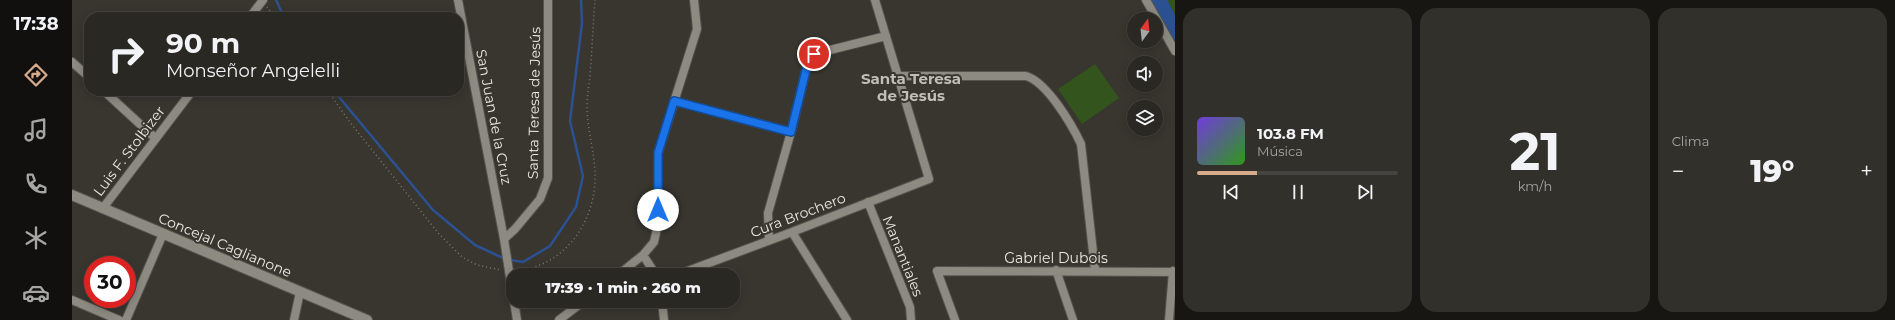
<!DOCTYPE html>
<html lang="es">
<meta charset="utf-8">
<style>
:root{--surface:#2a2823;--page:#32302b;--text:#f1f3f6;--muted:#a5a6a6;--line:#464441;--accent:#d6ab8b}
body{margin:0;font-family:Montserrat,sans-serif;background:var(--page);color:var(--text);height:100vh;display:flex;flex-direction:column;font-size:15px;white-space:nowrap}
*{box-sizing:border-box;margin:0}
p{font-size:13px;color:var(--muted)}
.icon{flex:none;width:22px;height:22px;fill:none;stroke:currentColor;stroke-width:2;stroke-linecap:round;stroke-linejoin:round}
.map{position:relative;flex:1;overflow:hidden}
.details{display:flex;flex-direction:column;gap:8px;padding:8px;background:#171613;width:720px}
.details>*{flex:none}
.banner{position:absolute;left:12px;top:12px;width:380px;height:84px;border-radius:16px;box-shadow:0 2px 10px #0003,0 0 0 1px var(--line);background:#2a2823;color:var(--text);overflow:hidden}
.needle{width:26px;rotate:15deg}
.tools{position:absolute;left:1055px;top:12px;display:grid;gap:8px}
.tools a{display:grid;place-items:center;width:36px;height:36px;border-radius:50%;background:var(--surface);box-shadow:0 2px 10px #0003,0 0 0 1px var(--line);font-size:20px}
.speed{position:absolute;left:12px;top:256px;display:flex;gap:8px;font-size:20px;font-weight:700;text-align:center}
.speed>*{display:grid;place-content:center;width:52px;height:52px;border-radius:50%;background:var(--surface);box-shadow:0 2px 10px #0003,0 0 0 1px var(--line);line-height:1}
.speed .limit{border:6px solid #d22;background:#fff;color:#111}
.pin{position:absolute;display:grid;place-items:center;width:34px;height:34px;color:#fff;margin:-17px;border:2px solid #fff;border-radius:50%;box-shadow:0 1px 4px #0007}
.me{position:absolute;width:44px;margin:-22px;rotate:0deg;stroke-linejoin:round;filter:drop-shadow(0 0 3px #0008)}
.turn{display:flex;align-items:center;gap:14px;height:84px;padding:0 16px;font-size:18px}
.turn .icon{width:52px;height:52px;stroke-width:2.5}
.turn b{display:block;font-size:28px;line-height:34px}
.big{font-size:30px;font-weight:800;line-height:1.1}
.details .widget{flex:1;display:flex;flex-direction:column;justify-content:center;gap:6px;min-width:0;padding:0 14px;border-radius:16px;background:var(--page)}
.details .dial{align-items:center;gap:0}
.dial b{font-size:52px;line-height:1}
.song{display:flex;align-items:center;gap:12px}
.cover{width:48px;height:48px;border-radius:6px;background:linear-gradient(135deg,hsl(260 70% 55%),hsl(110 70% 35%))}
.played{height:4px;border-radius:2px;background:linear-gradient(90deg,var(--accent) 30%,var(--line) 30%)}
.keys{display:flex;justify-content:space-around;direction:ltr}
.heat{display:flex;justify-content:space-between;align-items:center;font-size:22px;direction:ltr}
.details .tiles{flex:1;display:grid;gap:8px;grid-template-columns:repeat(3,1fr)}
.trip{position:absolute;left:434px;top:268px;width:234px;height:40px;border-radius:16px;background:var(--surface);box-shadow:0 2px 10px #0003,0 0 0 1px var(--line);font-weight:800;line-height:40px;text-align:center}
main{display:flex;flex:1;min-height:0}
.menu{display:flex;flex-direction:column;width:72px;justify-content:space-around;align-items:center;background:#11100e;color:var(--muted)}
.menu .icon{width:28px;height:28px}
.menu .current{color:var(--accent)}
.menu b{font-size:18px;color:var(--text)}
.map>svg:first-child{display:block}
</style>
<main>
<nav class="menu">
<b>17:38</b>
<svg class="icon current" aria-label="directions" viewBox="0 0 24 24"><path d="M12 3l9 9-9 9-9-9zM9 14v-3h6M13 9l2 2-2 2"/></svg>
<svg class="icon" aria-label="music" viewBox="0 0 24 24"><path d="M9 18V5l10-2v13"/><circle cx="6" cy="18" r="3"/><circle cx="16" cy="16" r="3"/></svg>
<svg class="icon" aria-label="phone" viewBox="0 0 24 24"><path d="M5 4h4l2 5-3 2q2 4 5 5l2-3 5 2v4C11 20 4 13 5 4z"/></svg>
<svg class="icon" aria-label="climate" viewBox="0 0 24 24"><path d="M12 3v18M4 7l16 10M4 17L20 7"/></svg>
<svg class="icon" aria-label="car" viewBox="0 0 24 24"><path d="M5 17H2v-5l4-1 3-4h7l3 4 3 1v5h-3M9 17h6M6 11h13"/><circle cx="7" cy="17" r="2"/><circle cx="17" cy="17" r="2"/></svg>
</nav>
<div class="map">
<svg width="1103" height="320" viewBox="0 0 1103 320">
<rect width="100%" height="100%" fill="#38362f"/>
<path fill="#33541c" d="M1089,0H1103V25Z
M1023,64L1047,98L1010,124L986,89Z"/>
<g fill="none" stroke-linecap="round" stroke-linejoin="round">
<path stroke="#2c5192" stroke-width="2.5" d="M204,0L212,17
M262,91L361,210L403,245L433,259
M438,260L451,262L478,246L504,207L511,176L498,121L510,23L509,0"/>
<path stroke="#2c5192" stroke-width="15" d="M1087,0L1103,32"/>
<g stroke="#54534c" stroke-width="10">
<path id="minor" d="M386,0L432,239L441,297
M1074,0L1103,51
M178,17L191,0
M0,62L17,77
M827,76H954C975,82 1000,125 1009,144L1023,270
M32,91L83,138
M602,101L719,132
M796,202L838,307L839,320
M31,208L120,91
M720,232L775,320
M432,239L443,229L468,199L476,178V0
M697,240L696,213L719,132L736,62L742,54L814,36
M571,255L582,242L586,224V153L625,29L622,0
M984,270L1001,320
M546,275L571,255L584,275
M605,275L720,232L857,179L803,0
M0,300L47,320
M442,301L445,320
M590,301L592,320
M54,320L91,234
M222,320L228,292
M487,320L512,301
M883,320L865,271L1103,272
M1097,320L1101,271"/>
</g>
<g stroke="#54534c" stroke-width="12">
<path id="tertiary" d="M0,195L295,320"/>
</g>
<path stroke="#797871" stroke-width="1.5" stroke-dasharray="1 3" stroke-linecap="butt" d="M195,7L202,17
M256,91L277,121L367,234L390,257L405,265L429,270
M444,271C494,266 525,220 523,172C522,150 515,128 515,106C515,96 517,86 518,76C520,50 521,25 523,0"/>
<use href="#minor" stroke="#8c8a81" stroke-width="8"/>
<use href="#tertiary" stroke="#8c8a81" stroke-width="10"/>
</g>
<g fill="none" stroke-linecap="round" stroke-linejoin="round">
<g stroke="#114b97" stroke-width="10">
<path id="route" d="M586,210V153L602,101L719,132L736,62L742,54"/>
</g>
<use href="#route" stroke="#1a73e8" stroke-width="7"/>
</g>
<g text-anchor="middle" stroke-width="4" stroke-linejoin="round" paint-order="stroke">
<g font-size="14" fill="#e9e8e3" stroke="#38362f">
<text transform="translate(462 103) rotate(-89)" y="5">Santa Teresa de Jesús</text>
<text transform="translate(422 117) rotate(79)" y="5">San Juan de la Cruz</text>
<text transform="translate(57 151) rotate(-53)" y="5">Luis F. Stolbizer</text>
<text transform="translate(726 215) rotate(-21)" y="5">Cura Brochero</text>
<text transform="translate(153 245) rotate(23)" y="5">Concejal Caglianone</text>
<text transform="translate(831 256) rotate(68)" y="5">Manantiales</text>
<text x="984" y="263">Gabriel Dubois</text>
</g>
<g font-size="15" font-weight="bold" fill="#c0bfb5" stroke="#38362f">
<text x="839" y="84">Santa Teresa<tspan x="839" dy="17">de Jesús</tspan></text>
</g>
</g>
</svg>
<div class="tools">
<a><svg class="needle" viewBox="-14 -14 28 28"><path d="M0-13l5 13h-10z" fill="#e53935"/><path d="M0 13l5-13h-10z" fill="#a5a6a6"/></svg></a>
<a><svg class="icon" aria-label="sound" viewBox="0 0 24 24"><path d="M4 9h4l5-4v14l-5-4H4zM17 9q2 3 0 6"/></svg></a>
<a><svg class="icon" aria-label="layers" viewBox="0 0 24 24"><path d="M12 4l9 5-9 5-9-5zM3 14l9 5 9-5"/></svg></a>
</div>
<div class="speed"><div class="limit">30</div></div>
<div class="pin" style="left:742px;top:54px;background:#d93025"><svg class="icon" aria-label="arrive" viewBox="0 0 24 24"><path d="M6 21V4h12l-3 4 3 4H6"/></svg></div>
<svg class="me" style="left:586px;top:210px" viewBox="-20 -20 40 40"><circle r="19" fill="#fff"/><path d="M0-13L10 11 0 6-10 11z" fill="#1a73e8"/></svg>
<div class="trip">17:39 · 1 min · 260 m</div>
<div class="banner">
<div class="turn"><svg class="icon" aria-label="right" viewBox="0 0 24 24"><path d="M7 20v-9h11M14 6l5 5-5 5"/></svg><div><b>90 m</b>Monseñor Angelelli</div></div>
</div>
</div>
<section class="details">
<div class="tiles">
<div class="widget">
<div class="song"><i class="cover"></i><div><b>103.8 FM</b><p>Música</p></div></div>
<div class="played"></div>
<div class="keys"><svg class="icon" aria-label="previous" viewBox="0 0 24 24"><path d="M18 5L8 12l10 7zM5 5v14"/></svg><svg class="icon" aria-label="pause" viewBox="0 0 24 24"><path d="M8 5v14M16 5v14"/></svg><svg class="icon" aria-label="next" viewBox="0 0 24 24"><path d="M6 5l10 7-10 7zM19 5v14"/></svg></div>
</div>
<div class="widget dial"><b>21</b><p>km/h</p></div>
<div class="widget"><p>Clima</p>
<div class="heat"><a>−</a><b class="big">19°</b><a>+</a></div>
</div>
</div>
</section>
</main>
